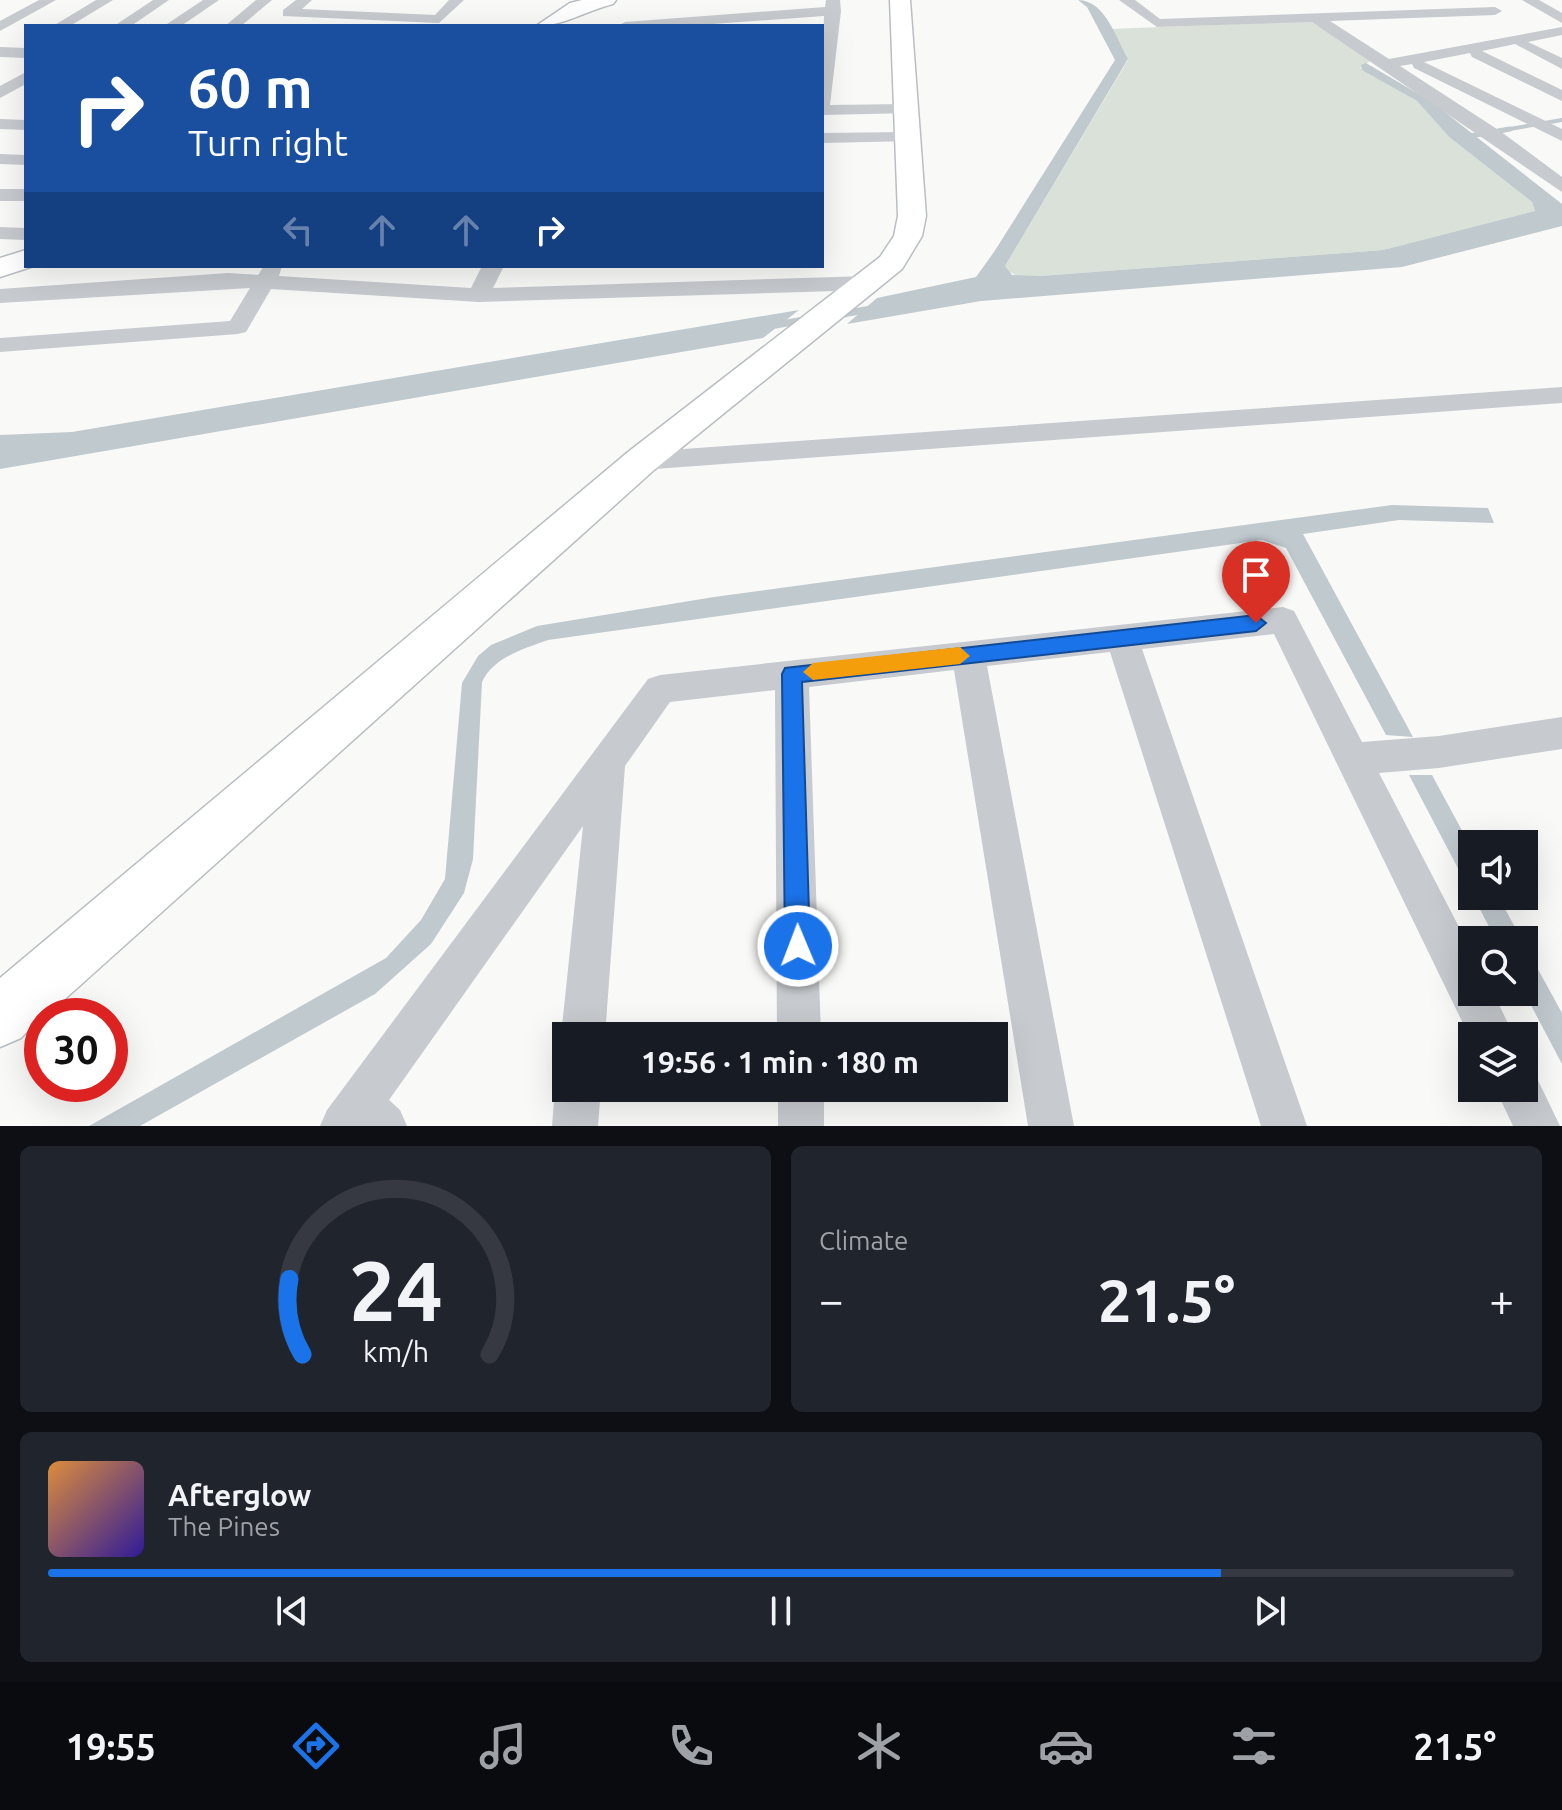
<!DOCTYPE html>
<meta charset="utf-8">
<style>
:root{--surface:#171b24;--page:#20242c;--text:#f1f3f6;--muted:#9ea1a6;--line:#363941;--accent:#1a73e8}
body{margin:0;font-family:Ubuntu,sans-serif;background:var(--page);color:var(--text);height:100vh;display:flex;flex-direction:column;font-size:30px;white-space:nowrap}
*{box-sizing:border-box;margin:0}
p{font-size:26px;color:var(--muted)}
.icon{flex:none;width:44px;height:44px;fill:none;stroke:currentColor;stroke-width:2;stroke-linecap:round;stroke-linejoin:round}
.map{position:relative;height:1126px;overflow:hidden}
.side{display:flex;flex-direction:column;gap:20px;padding:20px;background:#0d0f14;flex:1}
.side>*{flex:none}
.top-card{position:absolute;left:24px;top:24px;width:800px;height:244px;border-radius:0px;box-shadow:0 8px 32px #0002;background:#1a4fa0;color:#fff;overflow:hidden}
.controls{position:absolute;left:1458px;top:830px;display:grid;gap:16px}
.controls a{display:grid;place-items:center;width:80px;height:80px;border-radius:0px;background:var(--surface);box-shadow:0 8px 32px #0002;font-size:40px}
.speed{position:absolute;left:24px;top:998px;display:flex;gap:16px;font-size:40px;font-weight:700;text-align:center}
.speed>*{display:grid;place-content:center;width:104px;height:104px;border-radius:50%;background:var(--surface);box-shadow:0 8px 32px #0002;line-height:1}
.speed .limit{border:12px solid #d22;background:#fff;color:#111}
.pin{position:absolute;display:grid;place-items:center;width:68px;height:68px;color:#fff;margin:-82px -34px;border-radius:50% 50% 50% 0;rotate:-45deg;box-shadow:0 0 8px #0007}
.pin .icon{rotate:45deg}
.me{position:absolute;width:88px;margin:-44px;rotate:359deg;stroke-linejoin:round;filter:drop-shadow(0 0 6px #0008)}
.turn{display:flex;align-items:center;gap:28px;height:168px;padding:0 32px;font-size:36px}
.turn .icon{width:104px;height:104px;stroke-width:2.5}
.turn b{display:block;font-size:56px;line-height:68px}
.lanes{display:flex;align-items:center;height:76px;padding:0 32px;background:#0003;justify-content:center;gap:40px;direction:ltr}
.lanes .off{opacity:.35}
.big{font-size:60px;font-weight:700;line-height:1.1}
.side .tile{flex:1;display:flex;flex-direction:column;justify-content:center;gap:12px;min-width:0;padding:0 28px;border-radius:12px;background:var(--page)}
.side .dial{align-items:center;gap:0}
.dial svg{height:208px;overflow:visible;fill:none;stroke:var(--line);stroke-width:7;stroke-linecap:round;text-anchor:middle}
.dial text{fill:var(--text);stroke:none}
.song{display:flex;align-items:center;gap:24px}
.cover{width:96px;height:96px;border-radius:12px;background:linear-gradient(135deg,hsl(30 70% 55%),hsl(250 70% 35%))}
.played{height:8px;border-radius:4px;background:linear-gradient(90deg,var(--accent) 80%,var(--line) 80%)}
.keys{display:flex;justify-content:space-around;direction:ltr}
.heat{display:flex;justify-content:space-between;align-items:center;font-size:44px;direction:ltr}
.side .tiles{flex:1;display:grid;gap:20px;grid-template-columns:1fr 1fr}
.tile:last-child{grid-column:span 2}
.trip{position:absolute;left:552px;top:1022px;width:456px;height:80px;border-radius:0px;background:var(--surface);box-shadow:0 8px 32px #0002;font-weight:700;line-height:80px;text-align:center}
.dock{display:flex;height:128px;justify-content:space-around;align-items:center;background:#090b0e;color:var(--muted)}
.dock .icon{width:56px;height:56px}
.dock .on{color:var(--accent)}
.dock b{font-size:36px;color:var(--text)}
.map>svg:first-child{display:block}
</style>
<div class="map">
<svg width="1562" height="1126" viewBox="0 0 1562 1126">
<rect width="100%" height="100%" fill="#f9f9f7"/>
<path fill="#dae1d8" d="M1310,21L1373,59L1360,68L1417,101L1449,137L1532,202L1535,211L1383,250L1040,276H1017L1006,270L1005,266L1128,60L1111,29Z"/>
<path fill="#c0c9ce" d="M1078,0C1105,0 1116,38 1128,59L1005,266L1012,275L1040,276L1383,250L1535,211L1532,202L1449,137L1417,101L1362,70L1361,65L1366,63L1432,102L1562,204V226L1402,267L981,301L847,324L877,298L976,277L994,252L1115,60L1087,7Z
M799,310L763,338L0,469V435L72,432Z
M1392,505L1488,508L1494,523L1399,520L1303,534L1413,737L1386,735L1286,548L1262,540L548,640C523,649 494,657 482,682L473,859L464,893L431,944L375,994L140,1126H89L386,958L421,920L445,879L462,683L478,656L491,645L537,626L714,597Z
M1409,775H1432L1472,849V895Z
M1473,896H1498L1522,940H1496Z
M1524,944L1562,1013V1064L1524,992Z"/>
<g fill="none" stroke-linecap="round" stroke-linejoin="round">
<path stroke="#c0c9ce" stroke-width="4" d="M1498,131L1562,120"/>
<path stroke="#c0c9ce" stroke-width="5" d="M1464,137L1510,129"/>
<path stroke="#c0c9ce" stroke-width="7" d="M837,315L871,309
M770,326L804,320"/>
<g stroke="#b9bec3" stroke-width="3">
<path id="secondary" d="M582,0H616L613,4C585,11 564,26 536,26L570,3Z
M890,0H910L926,216L922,236L902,269L654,470L46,1016H42L21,1038L0,1047V978L628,452L880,257L894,236L898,216Z
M26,250V266H34L0,277V258Z"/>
</g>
<path fill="#c7cace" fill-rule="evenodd" d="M39,0H56L0,31V21Z
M96,0H113L70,26H53Z
M153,0H169L131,26H114Z
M203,0H219L181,26H164Z
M256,0H272L241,26H225Z
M296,0H312L302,9L435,15L449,0H464L439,23L283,16V10Z
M826,0H840L841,11L830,105L906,104L914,109L912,113L822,115L824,16L685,26H618L625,22L825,7Z
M1119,0H1135L1160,19L1495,7L1502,11L1495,15L1330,21L1389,59L1562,27V35L1528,42L1562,58V69L1515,44L1482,51L1562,90V101L1472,57L1470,53L1424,62L1562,129V141L1414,68L1412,64L1400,66L1500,131L1562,177V192L1312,22L1157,27Z
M1522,0H1539L1562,13V23Z
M0,47L26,48V58L0,57Z
M26,72V84L0,98V86Z
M0,119L26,120V130L0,129Z
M907,132L913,133V141L822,143V133Z
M0,154L26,155V165L0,164Z
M0,189H26V201H0Z
M0,227L26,228V240L0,239Z
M264,266H282L279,276L471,288L482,266H504L493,288L867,276L878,283L867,290L479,302L271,289L246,332L238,334L0,352V338L230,321L250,288L0,303V289L228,273L258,275Z
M1562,387V403L641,470L631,468L627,461L631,454L641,452Z
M1283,607L1294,611L1362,742L1439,736L1562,717V749L1439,768L1379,773L1472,952V992H1493L1514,1036H1472V1042L1274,634L1142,649L1307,1126H1261L1110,652L987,666L1074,1126H1028L954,670L809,687L821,1036H777L775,690L670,702L625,766L605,1036H566V1048L561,1036L583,826L389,1100L400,1110L407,1126H320L327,1110L648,679L660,675Z
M1524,1068L1534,1072L1560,1126H1513L1495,1088H1524Z
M566,1070V1088H601L598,1126H552L555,1088Z
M778,1088H824V1126H778Z"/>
<use href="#secondary" fill="#fff" fill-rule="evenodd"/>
</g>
<path fill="#1a73e8" stroke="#114b97" stroke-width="2" d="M1256,615L1266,623L1256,631L802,682L810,946L806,954L798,958L789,954L785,946L782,674L785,668Z"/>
<path fill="#f59e0b" d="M960,647L970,656L960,664L813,680L803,672L813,663Z"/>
</svg>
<div class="controls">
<a><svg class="icon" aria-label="sound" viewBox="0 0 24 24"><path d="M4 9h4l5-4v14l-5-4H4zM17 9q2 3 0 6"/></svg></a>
<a><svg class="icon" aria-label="search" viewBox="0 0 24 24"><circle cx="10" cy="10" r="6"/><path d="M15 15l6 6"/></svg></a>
<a><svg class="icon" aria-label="layers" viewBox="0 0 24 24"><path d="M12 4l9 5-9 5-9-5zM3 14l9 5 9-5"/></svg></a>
</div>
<div class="speed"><div class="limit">30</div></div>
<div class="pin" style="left:1256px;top:623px;background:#d93025"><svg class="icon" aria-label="arrive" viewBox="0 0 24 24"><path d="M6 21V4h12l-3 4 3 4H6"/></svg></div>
<svg class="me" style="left:798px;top:946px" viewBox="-20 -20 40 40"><circle r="17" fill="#1a73e8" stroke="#fff" stroke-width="3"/><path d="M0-11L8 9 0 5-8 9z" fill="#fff"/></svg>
<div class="trip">19:56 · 1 min · 180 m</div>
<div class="top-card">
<div class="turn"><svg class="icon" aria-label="right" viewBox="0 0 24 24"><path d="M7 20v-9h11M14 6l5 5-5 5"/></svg><div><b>60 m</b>Turn right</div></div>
<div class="lanes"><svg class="icon off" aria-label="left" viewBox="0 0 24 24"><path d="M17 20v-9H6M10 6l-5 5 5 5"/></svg><svg class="icon off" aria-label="ahead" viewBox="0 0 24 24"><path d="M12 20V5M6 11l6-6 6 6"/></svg><svg class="icon off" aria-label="ahead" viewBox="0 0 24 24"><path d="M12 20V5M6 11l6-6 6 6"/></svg><svg class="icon" aria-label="right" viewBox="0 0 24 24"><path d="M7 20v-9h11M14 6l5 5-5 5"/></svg></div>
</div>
</div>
<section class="side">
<div class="tiles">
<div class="tile dial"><svg viewBox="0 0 100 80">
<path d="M14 69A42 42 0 1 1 86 69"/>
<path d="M14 69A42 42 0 0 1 9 40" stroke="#1a73e8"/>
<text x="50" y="56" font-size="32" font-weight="700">24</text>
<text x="50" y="72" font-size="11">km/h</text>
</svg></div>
<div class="tile"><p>Climate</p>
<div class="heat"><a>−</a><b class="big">21.5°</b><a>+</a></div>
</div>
<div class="tile">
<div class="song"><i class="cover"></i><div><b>Afterglow</b><p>The Pines</p></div></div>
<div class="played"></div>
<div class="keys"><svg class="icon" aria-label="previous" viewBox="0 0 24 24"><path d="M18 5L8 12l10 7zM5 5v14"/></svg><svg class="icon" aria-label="pause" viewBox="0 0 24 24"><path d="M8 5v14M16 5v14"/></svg><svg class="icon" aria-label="next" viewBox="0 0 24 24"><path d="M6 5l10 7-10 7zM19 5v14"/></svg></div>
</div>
</div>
</section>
<nav class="dock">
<b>19:55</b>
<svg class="icon on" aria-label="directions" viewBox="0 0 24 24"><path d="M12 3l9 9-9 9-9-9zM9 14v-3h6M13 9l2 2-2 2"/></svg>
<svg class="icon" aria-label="music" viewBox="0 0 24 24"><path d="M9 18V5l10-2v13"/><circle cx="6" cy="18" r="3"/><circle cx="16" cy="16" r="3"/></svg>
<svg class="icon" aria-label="phone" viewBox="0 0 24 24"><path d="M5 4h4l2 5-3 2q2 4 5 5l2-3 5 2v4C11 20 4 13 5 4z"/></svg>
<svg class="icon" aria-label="climate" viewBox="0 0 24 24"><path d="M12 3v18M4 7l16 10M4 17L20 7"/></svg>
<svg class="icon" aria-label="car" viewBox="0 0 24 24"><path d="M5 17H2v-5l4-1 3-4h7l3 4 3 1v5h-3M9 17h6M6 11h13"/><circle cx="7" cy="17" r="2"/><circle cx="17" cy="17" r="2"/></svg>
<svg class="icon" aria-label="filters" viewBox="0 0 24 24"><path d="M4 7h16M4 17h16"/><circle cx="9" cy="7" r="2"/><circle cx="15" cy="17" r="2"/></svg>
<b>21.5°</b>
</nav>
